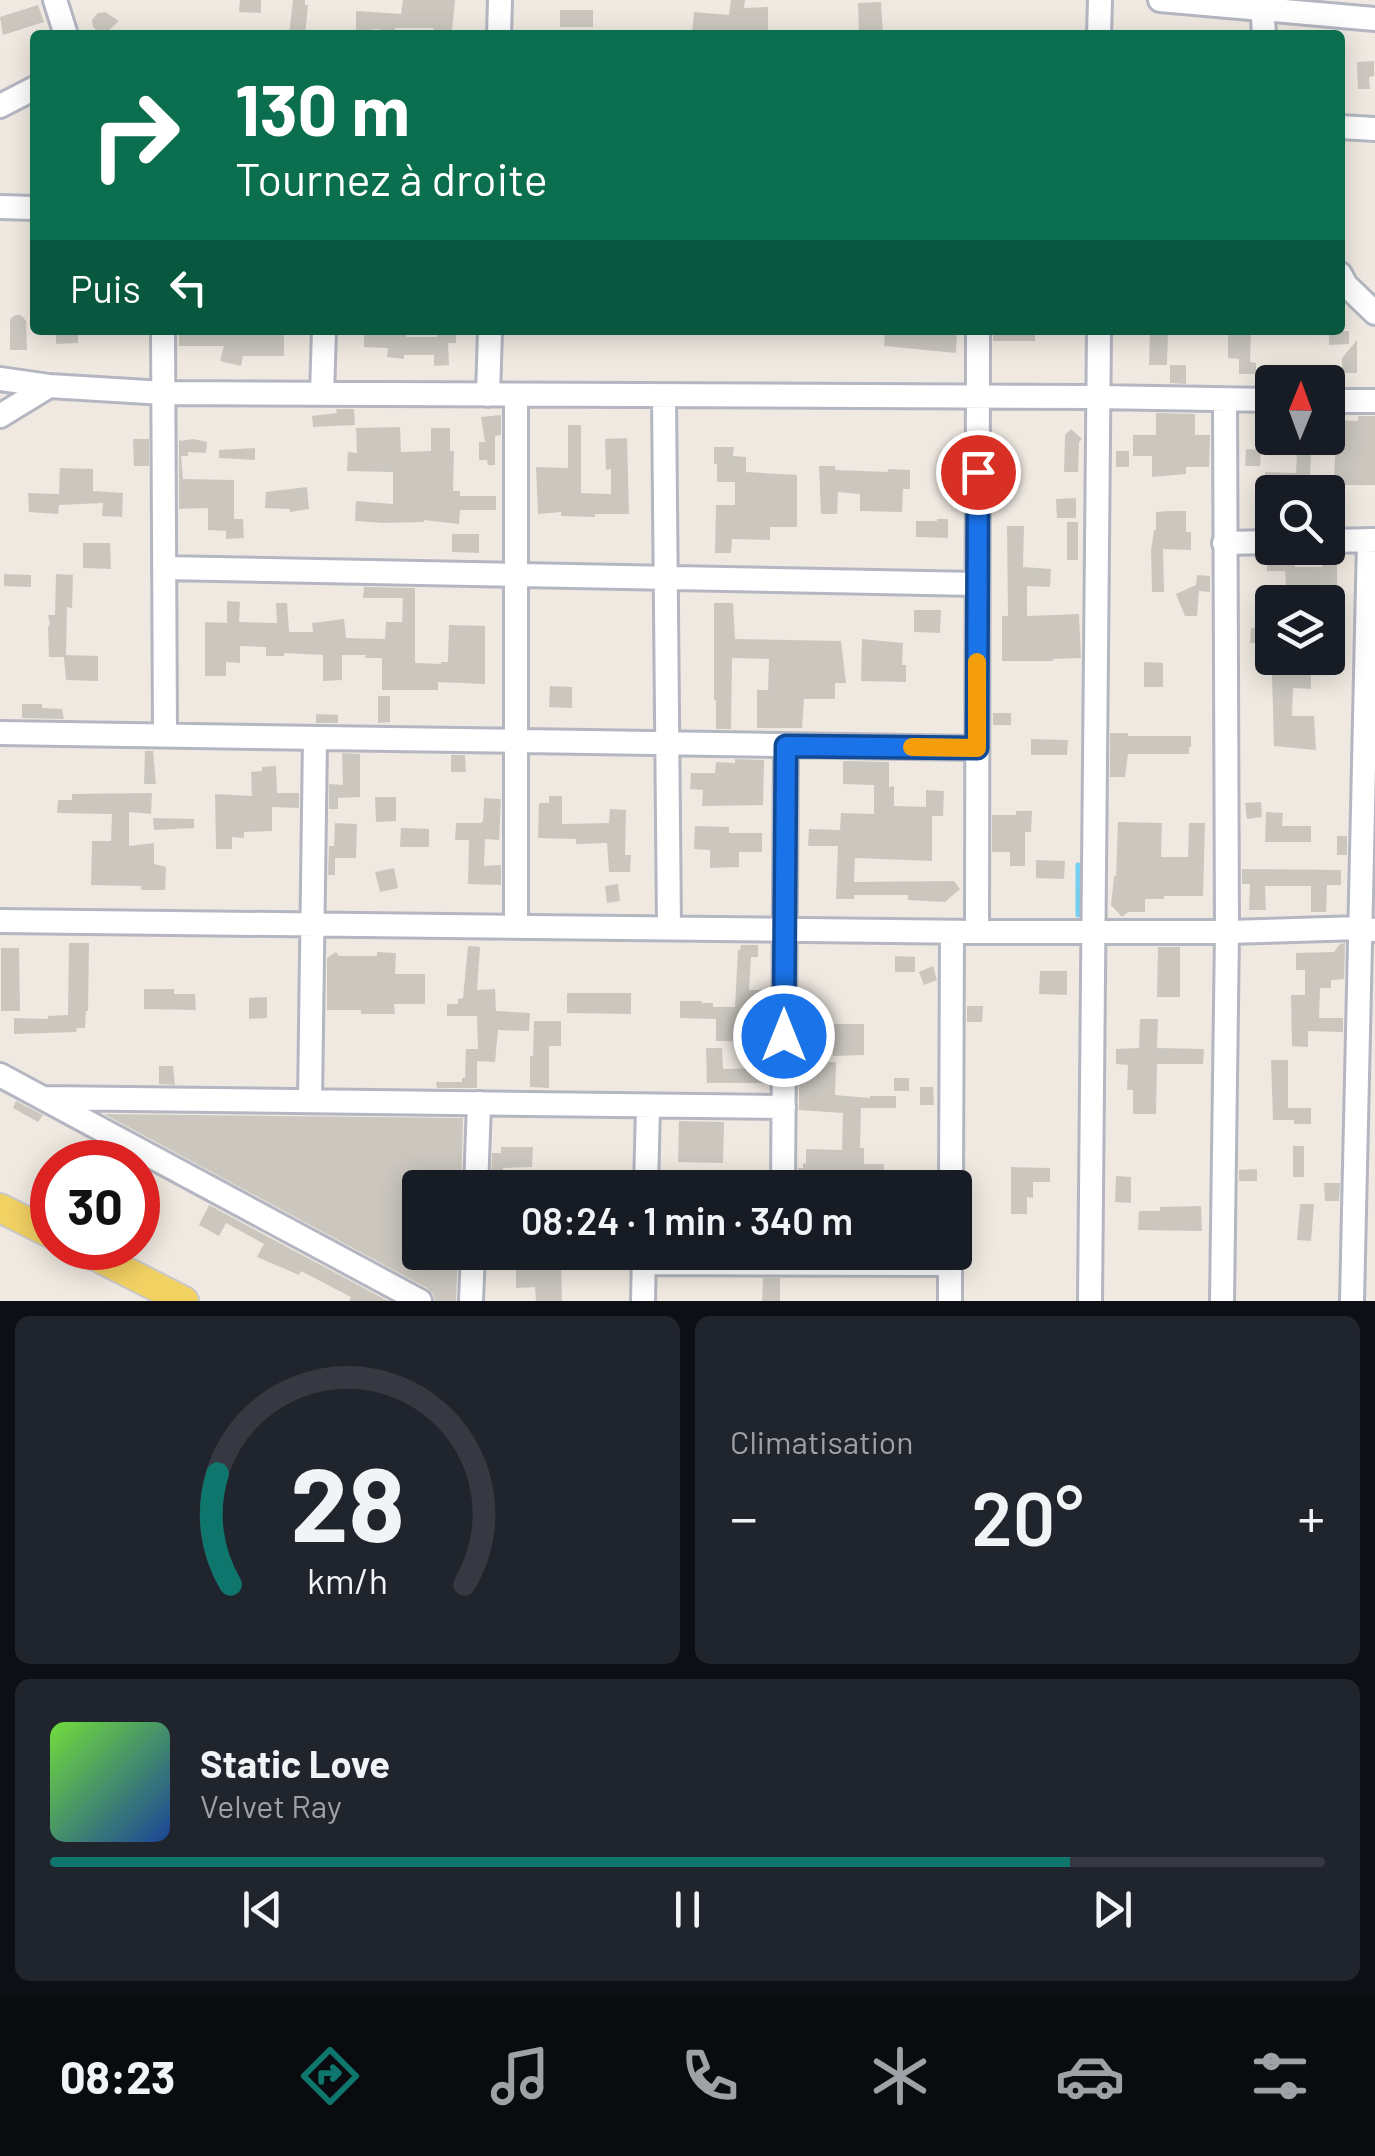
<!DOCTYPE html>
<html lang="fr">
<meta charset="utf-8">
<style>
:root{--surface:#171b24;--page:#20242c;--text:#f1f3f6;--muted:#9ea1a6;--line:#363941;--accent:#0f766e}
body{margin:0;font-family:Barlow,sans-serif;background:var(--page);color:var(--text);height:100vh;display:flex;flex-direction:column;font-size:38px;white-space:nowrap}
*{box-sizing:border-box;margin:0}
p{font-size:32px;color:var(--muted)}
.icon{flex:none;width:55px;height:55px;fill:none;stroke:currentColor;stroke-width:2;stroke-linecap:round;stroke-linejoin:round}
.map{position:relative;height:1301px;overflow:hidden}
.details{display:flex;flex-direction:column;gap:15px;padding:15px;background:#0d0f14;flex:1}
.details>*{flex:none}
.banner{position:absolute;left:30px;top:30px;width:1315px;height:305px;border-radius:10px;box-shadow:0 5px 25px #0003;background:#0b6e4f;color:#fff;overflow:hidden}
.needle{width:65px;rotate:1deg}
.fabs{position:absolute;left:1255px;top:365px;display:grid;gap:20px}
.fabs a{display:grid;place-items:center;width:90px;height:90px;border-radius:10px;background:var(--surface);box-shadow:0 5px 25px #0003;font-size:50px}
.speed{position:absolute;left:30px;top:1140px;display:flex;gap:20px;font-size:50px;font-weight:700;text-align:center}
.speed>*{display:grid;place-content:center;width:130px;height:130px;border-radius:50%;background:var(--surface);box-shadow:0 5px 25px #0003;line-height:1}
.speed .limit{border:15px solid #d22;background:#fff;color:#111}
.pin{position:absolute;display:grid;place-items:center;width:85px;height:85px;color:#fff;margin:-42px;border:5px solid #fff;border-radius:50%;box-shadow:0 2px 10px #0007}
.me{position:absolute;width:110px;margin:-55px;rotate:0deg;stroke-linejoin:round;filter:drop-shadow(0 0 8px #0008)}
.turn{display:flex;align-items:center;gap:35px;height:210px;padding:0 40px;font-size:45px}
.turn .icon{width:130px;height:130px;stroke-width:2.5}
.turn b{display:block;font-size:70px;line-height:85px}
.then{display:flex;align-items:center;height:95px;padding:0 40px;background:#0003;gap:20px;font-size:38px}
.big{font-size:75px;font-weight:600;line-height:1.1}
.details .card{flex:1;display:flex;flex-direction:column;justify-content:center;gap:15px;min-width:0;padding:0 35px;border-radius:15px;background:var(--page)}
.details .dial{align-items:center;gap:0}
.dial svg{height:260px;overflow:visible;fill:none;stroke:var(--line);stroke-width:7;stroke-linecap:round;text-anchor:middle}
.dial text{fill:var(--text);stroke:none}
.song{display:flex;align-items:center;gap:30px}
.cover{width:120px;height:120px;border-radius:15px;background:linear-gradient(135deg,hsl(100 70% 55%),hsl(220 70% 35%))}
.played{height:10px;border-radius:5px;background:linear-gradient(90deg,var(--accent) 80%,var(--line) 80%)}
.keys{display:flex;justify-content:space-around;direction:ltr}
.heat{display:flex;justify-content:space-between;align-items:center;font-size:55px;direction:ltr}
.details .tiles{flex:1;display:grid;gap:15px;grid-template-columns:1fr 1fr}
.card:last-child{grid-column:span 2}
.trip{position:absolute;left:402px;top:1170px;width:570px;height:100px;border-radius:10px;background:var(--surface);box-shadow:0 5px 25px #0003;font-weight:600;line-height:100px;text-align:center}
.tabs{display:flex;height:160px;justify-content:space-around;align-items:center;background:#090b0e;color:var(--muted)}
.tabs .icon{width:70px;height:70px}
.tabs .on{color:var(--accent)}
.tabs b{font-size:45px;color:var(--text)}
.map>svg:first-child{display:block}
</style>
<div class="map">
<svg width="1375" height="1301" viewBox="0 0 1375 1301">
<rect width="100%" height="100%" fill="#efe9e1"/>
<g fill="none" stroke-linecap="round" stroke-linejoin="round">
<path stroke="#75cff0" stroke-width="5" d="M1078,865V915"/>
</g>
<path fill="#cbc7bf" d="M240,0H261V13L239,12Z
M293,0H305V5H308L305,35H289Z
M403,0H455L452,31L433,30L434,28H395V32L377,29L356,31V11L401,14Z
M731,0H745L744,8L768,7V35H692L694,12L729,15Z
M881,2L883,35H859L858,3Z
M38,5L44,22L3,35L0,17Z
M560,10H593V27H560Z
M105,12L119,21L107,32H99L93,27L92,20L98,13Z
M1374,61V76L1369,77L1370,89H1358L1357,62Z
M16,315H21L26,321L27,350H10V322L11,318Z
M56,330L78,333V343L56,344Z
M284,330V356H243L241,366L220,361L224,346H179V331Z
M437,330H456V343H448L449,365L434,366V355H404V359L387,357L388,348L364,347V331L407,333L406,337H437Z
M885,330H957L956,353L884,346Z
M993,330H1035V341H993Z
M1150,330H1168L1167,365H1149Z
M1228,330H1251L1250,362L1256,363V374H1239V359L1228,358Z
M1329,331H1349V344L1329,345Z
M1357,340V373H1342V358Z
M1170,365H1186V384L1170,383Z
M336,409H354L355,425L313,427L312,416L337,413Z
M1156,413L1195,414V435H1210L1209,467H1186V474L1152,477V456H1133V435H1156Z
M501,415V435L495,436V465H488L487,460H479V442H485L481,417Z
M1358,416H1375V485H1342V492L1287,489V492H1265V472L1296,473L1297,453H1311L1310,479H1334L1337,420L1358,421Z
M568,425H581V493L611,494V469L606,470L605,439L627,438L629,514H595V517L561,516V512L538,514L536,467L568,468Z
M400,427L401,452L431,451V428H450V451H454L453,491H460V496H496V510H460L459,524L424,520V522L383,523L355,521L356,501L393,504V472L347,471L348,452L357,453L356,428Z
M1071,429L1082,439L1079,442L1078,472H1064L1065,435Z
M179,438L180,441L193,439L207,442L206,453L188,452V456H181L183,479L234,480V519H243L244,538L226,539V531L208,530V508L179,509Z
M133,439H149V466H134Z
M993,446H1006V471H993Z
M714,447H734L733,456L746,457V472L797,475V527H770V540L732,539L731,553H715L716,505H735V482H717V464H714Z
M255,448V460L219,458V450Z
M1246,449L1261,450L1260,466H1245Z
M1116,451H1129V467H1116Z
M819,466H835V470L888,472V469L910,470V489H903L902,512L860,511V494L838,492L837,514H821Z
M60,468L93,469V491L123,493L122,517L102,516L103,503L59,505L58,514L29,512L28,493L59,494Z
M307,487L309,509L290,512V509L265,508L266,492Z
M1076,498V518H1057L1056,499Z
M1170,511H1186V532H1191V550L1163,549L1164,592H1152L1151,551L1154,530H1156V512Z
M937,519H948V538L916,537V521H937Z
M1067,522H1078V560H1067Z
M1007,526H1024L1023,567L1051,569L1050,587L1027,586V616L1079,614L1081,658L1053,659V661H1002V616H1008Z
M452,534H479V553L452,552Z
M83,543H110L111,569L83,568Z
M1267,557L1295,558V567H1322V558H1337V589H1342V603L1287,602L1285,571H1267Z
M4,574L31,575V587L4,586Z
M56,574L73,575L72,608L67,607L66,655L98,656V681L66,680L64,657H49L48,627L50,624L48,615H55Z
M1197,575L1210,576V592L1199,591L1197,616H1185L1176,594L1196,585Z
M364,587L415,588V663L441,664V662H448L449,625L485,626V684L438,682V690H382V658H365L366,655H342V680L323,681V655L284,653V656H266V647L240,646V663L226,662V676H205V622L227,623V601L240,602L239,622L277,623L276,603H287L289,632H313L312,623L344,619L346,638L385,639L386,622H402L403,598H363Z
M714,603H733L735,639L841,641L846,683H835V699H804L802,728H757V690H768L769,659L732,658L731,729H716V700H714Z
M914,610H941L940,633L914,632Z
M1262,621H1272V658H1291L1292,674H1311V689L1293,688L1292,716H1314L1316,750L1274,746L1272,675H1261V643H1250L1251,628L1262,629Z
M862,639L903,643L902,665H906V682L861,681Z
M1144,662L1163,663V687H1144Z
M550,686L572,687V708L549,707Z
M378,696H390V722L378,723Z
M22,704H42V708L62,709L64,719L22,718Z
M993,713H1011V725H993Z
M316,714L338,715V723H316Z
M1110,733H1128V736H1191V747H1189V754H1128L1125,777H1110Z
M1031,739L1068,740L1067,755H1031Z
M145,751H153L156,784H144Z
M342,753L360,754V797L338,798V809H329V784L343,785Z
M451,755H465L466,772H451Z
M735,759L764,760L763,805L702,806L703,790L690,789L691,773H715L716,762L735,763Z
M843,761L889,762V787L894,786V806L926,807V790L944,791L943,816H932V861L855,858L854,882L954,881L960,889L945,902L908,900V895H854V899H836L838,846H808L809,829L840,830L841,813L874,814V785L843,784Z
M276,766L277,793H299V808L272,807V831L244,832V838L232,837V849H216L215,794L252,796L251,772L262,771V767Z
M152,793L151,814L129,812V846L154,843V864L166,867L165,890H141V886L91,885L92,841H111L112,814L57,813L58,800H72V794Z
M549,796H562V824L609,823L610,809L626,810L625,855H631L630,872H609L607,843L576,844V839L538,838L539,803H549Z
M375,797H396V821L376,822Z
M484,798L501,799L499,840L485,839L484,866L501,865V885L468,884L469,840H455L456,823H481L483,821Z
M1261,802L1262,817L1247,819L1245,803Z
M1016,811H1032L1031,832H1025V866H1010V852H992V815H1016Z
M1266,812L1283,813L1282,826H1311V842H1265Z
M153,818L194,819V828L154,830Z
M1118,822L1162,823L1161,857H1188L1189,823H1205L1203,896H1164V899H1145V912H1128L1122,917L1111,905L1114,876H1116Z
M335,823L357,824L356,858H335V875H328L329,846H334Z
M695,826L729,827V833H762V852H739V867L710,868V850L694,849Z
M401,828L429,829V847H400Z
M1337,836H1347V855H1337Z
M1036,860L1065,861L1064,879L1036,878Z
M394,868L398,888L380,892L375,872Z
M1242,869L1341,870V885H1327L1326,912H1311V886H1265L1266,910H1249L1250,884H1242Z
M618,884L620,901L607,903L605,886Z
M69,943H89L88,1011H86L85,1028H77L76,1032L14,1034V1018L48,1019V1016L68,1015Z
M1345,943L1344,979L1331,980V988H1320L1319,1018H1343V1032L1308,1031V1047L1292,1046L1291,995H1305V970H1296V953L1334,952L1340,944Z
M741,945H758V957H751L749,990H769V1042L716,1041V1019L680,1018V1001H702L701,1003H713V1007H735L738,950H740Z
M468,946L480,947L477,990L495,989L496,1011L530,1013L529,1031L498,1030L495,1062L477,1061V1088H437L436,1082H462V1078H465L466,1049H478L477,1016H447V1004H458V999L463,998Z
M1158,947H1180V997H1157Z
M1,948H19L20,1011H1Z
M336,952L339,956H377V952L396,953L395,974H425V1004H394L395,1014H361V1010H327V958Z
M895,956L915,957V972H895Z
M933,966L937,980L924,985L919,972Z
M1040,971H1067V995L1039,994Z
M144,989H174V994H195L196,1010L144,1009Z
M567,993H631V1014L567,1013Z
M267,997V1018L249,1019V998Z
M967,1006H983L982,1022H967Z
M1140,1019H1158L1157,1048L1204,1049L1203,1064H1157L1156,1114H1133V1090H1127L1128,1065L1116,1064V1049L1139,1048Z
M534,1021H561V1046H549V1088L530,1087V1056H533Z
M833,1024H864V1055L833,1056Z
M706,1048H722L723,1069L765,1068V1083H707Z
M1271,1060H1288V1108H1311V1124H1294V1120H1273Z
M799,1062H836L835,1095L870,1098V1096H896V1108H861L860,1148H864V1164H884V1181H798V1168H803V1163L806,1164V1149L842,1150L843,1113L799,1110Z
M159,1066H173L175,1085L159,1084Z
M894,1078H909V1091H894Z
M920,1087H933L934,1105H920Z
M16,1101L43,1115L38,1122L13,1108Z
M104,1114L463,1118L461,1188H420V1252H458L456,1301H435L433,1294L427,1288Z
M679,1121L724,1122L723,1163L678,1162Z
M1293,1146H1304V1177H1293Z
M501,1147H533L532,1167L503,1168V1188H491L492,1153H501Z
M1011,1167L1050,1168V1182H1033V1198L1027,1197V1214H1011Z
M1257,1169V1181H1239V1170Z
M619,1170L631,1171V1188H618Z
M1116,1176L1131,1177V1203L1115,1202Z
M1324,1183H1340L1339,1201H1325Z
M1300,1204H1314L1311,1241L1297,1240Z
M209,1205L388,1301H349L351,1297L301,1271L299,1275L257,1257L264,1244L226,1223L219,1236L199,1225Z
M1201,1206L1202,1231L1138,1230L1139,1211H1160V1207Z
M561,1258L562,1301H536L535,1287L516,1288V1259Z
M763,1278H780V1301H762Z"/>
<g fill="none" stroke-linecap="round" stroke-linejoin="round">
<g stroke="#b4b7c1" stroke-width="28">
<path id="minor" d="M55,0L66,35
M1160,0L1375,19
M1262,0L1264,35
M499,35L500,0
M1099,35L1100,0
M0,106L35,88
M1340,127L1375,129
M0,207L35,208
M1340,274L1346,285L1375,313
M163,330L165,735
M0,379L49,386L164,393L1097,397L1272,400
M322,394L324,330
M488,395L490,330
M664,396L669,928
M1328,401H1375
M0,416L49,386
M1328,541L1375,540
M1224,543L1272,542
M164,568L977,584
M0,733L977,748
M0,921L977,932H1227L1360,928L1375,930
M516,926V395
M977,932L978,330
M0,1075L420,1301
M43,1098L784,1107
M310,1101L315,738
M476,1188L479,1103
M646,1188L648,1106
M783,1188L786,745
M951,1188L952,932
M644,1263L950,1264
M471,1301L473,1252
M643,1301L644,1252
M950,1301V1252
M1090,1301L1099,330
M1222,1301L1227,932L1225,400
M1352,1301L1369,540"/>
</g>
<g stroke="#c9c9c9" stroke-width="32">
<path id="major" d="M0,1208L52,1234
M80,1248L184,1301"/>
</g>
<use href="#minor" stroke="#fff" stroke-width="22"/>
<use href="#major" stroke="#f2d163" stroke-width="28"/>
</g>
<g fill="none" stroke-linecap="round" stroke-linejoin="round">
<g stroke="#114b97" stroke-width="25">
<path id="route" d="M784,1036L786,746L977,748L978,472"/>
</g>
<use href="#route" stroke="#1a73e8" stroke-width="18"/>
<path stroke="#f59e0b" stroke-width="18" d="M912,747L977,748V662"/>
</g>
</svg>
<div class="fabs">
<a><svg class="needle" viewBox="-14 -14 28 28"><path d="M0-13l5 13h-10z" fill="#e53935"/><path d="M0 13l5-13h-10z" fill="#9ea1a6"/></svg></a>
<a><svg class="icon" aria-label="search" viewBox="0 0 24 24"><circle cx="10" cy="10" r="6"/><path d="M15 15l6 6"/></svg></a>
<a><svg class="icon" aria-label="layers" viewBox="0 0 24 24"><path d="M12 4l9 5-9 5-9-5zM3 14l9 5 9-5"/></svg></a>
</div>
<div class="speed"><div class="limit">30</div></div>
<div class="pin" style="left:978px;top:472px;background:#d93025"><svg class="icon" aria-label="arrive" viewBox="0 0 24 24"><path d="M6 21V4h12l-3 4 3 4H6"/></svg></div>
<svg class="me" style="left:784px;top:1036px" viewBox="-20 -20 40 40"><circle r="17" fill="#1a73e8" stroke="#fff" stroke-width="3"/><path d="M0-11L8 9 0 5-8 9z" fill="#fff"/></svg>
<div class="trip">08:24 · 1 min · 340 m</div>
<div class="banner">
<div class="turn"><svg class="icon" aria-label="right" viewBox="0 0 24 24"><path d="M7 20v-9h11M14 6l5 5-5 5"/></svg><div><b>130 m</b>Tournez à droite</div></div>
<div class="then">Puis<svg class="icon" aria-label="left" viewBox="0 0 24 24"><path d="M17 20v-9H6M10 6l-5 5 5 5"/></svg></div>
</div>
</div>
<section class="details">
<div class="tiles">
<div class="card dial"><svg viewBox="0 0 100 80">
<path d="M14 69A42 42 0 1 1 86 69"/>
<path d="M14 69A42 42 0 0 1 10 35" stroke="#0f766e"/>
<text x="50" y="56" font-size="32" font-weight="700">28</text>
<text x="50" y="72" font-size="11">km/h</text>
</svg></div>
<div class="card"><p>Climatisation</p>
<div class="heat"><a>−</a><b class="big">20°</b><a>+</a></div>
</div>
<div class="card">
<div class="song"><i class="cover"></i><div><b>Static Love</b><p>Velvet Ray</p></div></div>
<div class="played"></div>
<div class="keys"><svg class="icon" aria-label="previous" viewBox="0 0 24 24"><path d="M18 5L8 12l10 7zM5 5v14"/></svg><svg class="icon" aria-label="pause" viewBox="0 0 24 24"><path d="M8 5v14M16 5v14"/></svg><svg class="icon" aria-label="next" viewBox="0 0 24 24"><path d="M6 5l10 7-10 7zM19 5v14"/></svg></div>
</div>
</div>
</section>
<nav class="tabs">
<b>08:23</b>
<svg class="icon on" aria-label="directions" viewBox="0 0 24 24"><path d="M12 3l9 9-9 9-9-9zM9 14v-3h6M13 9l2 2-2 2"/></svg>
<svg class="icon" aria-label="music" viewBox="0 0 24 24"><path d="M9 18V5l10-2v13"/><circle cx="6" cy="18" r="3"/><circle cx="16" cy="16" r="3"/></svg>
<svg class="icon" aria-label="phone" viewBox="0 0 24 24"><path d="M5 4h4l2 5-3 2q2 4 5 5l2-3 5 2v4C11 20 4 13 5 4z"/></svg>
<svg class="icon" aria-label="climate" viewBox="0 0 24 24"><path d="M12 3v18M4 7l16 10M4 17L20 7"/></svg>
<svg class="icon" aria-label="car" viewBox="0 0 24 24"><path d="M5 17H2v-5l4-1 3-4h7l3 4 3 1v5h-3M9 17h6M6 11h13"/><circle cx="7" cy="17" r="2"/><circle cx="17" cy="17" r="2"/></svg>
<svg class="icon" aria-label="filters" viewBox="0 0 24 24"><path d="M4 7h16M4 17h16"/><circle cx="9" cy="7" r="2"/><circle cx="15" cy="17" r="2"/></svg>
</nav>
